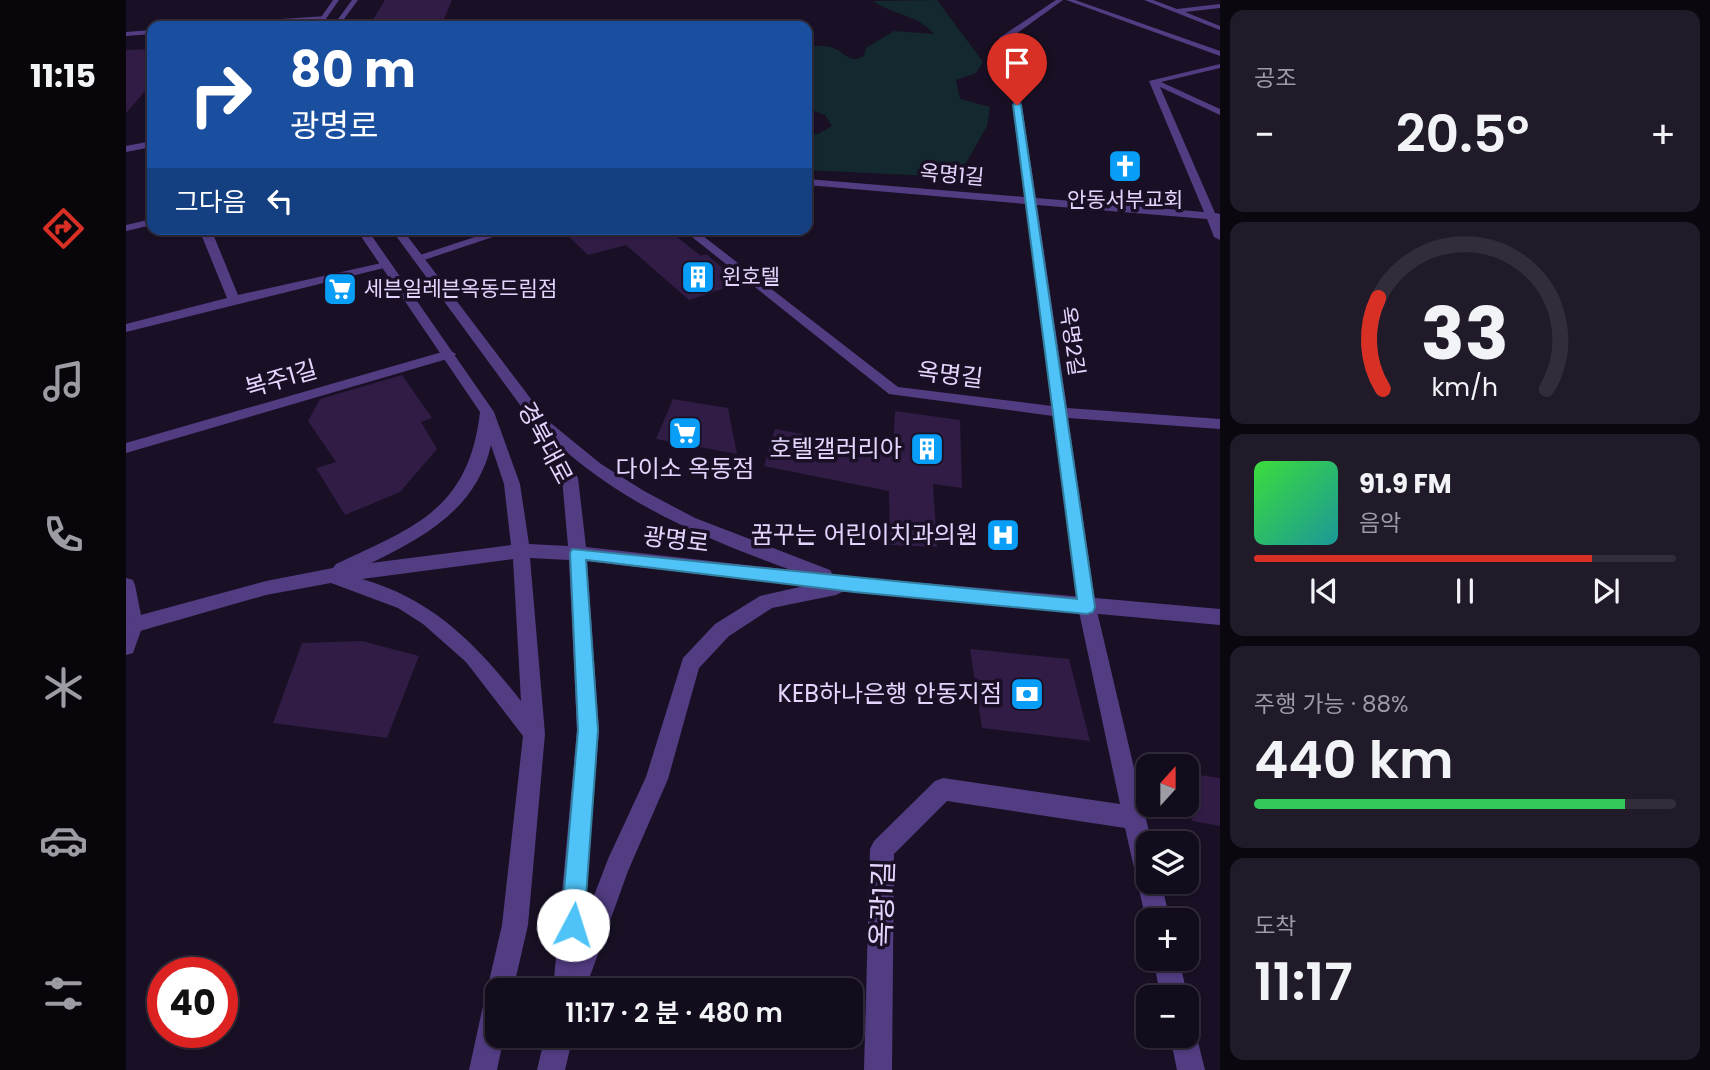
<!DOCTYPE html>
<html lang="ko">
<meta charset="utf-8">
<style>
:root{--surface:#130c1c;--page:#201a29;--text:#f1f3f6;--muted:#9d9ba3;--line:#322c3b;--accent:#d93025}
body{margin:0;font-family:Poppins,"Noto Sans KR",sans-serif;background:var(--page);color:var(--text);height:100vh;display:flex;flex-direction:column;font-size:26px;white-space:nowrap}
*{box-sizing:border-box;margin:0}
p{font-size:23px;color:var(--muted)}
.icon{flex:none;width:38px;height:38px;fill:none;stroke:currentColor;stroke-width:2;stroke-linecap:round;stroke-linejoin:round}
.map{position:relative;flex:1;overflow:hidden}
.drawer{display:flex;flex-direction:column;gap:10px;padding:10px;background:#0a070f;width:490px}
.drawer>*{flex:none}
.banner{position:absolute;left:21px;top:21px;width:665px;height:214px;border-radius:14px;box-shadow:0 2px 5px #0004,0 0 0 2px var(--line);background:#1a4fa0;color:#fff;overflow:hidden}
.needle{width:46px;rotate:21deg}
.fabs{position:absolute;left:1010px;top:754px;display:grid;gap:14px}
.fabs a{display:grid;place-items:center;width:63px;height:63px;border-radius:14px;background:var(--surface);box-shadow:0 2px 5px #0004,0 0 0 2px var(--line);font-size:35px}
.speed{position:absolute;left:21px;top:957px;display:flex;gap:14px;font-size:35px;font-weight:700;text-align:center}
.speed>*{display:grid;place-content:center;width:91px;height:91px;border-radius:50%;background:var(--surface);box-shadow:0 2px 5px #0004,0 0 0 2px var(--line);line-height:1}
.speed .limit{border:10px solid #d22;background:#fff;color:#111}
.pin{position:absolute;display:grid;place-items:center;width:60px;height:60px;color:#fff;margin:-72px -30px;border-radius:50% 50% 50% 0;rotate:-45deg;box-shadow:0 0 7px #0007}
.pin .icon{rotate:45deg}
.me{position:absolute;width:77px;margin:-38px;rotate:5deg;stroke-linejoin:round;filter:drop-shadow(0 0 5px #0008)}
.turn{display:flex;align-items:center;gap:24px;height:147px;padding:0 28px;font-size:32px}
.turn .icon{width:91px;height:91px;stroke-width:2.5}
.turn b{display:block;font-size:49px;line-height:60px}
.then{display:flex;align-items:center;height:66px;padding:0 28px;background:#0003;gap:14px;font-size:26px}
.big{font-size:52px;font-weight:600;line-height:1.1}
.drawer .card{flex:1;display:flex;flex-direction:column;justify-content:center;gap:10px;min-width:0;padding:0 24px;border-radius:14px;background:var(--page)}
.drawer .dial{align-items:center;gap:0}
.dial svg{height:182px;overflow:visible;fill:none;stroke:var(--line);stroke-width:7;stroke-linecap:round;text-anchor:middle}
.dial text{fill:var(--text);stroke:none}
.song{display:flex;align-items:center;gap:21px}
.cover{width:84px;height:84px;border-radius:10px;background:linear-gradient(135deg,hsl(120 70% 55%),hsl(180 70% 35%))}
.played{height:7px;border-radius:4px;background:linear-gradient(90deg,var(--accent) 80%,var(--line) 80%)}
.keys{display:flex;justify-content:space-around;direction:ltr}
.heat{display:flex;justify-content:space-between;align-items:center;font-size:38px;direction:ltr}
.charge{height:10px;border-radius:5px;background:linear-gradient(90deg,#34c759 88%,var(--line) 0)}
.trip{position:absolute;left:359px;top:978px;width:378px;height:70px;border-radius:14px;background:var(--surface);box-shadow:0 2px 5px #0004,0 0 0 2px var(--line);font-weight:600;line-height:70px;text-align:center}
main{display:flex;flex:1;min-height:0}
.menu{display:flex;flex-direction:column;width:126px;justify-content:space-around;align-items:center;background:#08050b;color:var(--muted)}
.menu .icon{width:49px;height:49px}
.menu .on{color:var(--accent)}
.menu b{font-size:32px;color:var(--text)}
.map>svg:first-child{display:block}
</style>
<main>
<nav class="menu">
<b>11:15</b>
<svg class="icon on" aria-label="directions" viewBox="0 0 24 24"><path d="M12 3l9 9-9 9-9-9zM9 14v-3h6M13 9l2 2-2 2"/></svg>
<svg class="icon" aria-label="music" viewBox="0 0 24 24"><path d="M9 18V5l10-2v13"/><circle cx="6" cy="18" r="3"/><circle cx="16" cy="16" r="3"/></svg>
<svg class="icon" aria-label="phone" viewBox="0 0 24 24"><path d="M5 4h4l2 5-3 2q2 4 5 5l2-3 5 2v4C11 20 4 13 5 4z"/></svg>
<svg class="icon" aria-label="climate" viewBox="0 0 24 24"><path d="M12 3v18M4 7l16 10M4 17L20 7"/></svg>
<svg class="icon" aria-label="car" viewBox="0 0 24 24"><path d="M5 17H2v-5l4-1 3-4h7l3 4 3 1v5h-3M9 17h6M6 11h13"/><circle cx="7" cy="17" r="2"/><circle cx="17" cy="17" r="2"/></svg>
<svg class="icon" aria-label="filters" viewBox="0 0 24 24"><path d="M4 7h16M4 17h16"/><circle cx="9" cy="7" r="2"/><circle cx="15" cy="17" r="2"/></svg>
</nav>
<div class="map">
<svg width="1094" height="1070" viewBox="0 0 1094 1070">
<rect width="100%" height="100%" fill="#191025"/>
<path fill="#13282f" d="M811,0L857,62L850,73L830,80L834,99L864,107L861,126L840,163L806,176L681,170V136L692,134L706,126L699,115L681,108V46C688,47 699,45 705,47C719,51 722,65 738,56L740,48L768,31L808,34C794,16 767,15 747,1Z"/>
<path fill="#301c45" d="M259,0H326L315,26H243Z
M26,49V83L0,113V50Z
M435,229H541L575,256L580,254L614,283L563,300L500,245L462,255Z
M276,375L306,418L295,422L311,449L274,492L219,515L190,468L210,462L182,421L194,399Z
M547,399L602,408L611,454L530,439Z
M769,411L834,420L836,488L807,484L811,547L764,545L763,491L638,466L649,429L767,451Z
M236,641L293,656L261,738L147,723L176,643Z
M844,649L943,659L964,741L856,728Z
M1060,773L1094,778V826L1066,821L1060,802Z"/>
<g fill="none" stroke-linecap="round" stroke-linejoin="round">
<path fill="#523c82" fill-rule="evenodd" d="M930,0H937L879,42H873V38Z
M940,0H949L1094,51V56Z
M1018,0H1027L1051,9L1094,4V8L1059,12L1094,26V30Z
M201,16L199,19L77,26L81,24Z
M26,30V34L0,36V32Z
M1094,64V68L1035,82L1094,109V115L1034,87L1089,213L1094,214V240L1088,237L1081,219L911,205L941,408L1094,419V429L942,418L970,607L1026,844H1022V882H1035L1044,920H1022V929L999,828L821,801L768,854L766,1070H738L744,849L748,841L809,781L817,778L994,804L952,607L927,416L763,394L556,229H568L772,387L926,406L900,204L681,185V179L899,197L884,81L888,79L892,81L910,198L1078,212L1023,81Z
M26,141V147L0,152V146Z
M26,219V225L0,231V225Z
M73,229H85L112,295L260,262L266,266L0,332V324L101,298Z
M373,229H391L295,261L285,258Z
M323,350L330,354L328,357L0,453V443Z
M0,578L7,580L9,585L17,625L7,653L0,655Z
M1027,959H1053L1062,998L1060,1003V998H1035Z
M1060,1023L1068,1026L1079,1070H1051L1044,1036H1060Z"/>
<path fill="#523c82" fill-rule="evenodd" d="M207,0H213L195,26H189Z
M226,0H232L213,26H207Z
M230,229H241L368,412L394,484L403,544L442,546L436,478L405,420L265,229H276L421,420L475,464L518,491L569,518L704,570L707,575L1094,609V625L718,591L710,595L646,608L603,636L573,668L542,779L502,871L459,990H427L451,730L443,560L404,558L419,734L402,925L387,990H371V1036H378L371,1070H343L357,1006L363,996L361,990L376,925L397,736L340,662L297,624L272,608L205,583L140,595L0,635V619L140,581L207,568L210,564C289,527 343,509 354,412ZM365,445L378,484L385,545L245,563C299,537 351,508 365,445ZM435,447C501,506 582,540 665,570L460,547L452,478ZM387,559L395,701C351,645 307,599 236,579ZM461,561L678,586L634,596L589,624L557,658L520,777L482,859L458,922L473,730Z
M419,1036H447L439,1070H411Z"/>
</g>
<path fill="#4fc3f7" stroke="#337fa1" stroke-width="2" d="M891,103L895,105L969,607L967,612L961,614L728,592L460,560L472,730L458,925L455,933L447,937L438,933L435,925L452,730L444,553L446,549L951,599L887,105Z"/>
<defs>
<g id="church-square" transform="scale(1.75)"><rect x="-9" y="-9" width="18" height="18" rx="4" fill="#089df7" stroke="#191025"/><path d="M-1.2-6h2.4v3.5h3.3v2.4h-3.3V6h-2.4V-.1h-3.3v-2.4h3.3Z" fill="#fff"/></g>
<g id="building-square" transform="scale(1.75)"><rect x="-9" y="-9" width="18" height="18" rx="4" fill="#089df7" stroke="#191025"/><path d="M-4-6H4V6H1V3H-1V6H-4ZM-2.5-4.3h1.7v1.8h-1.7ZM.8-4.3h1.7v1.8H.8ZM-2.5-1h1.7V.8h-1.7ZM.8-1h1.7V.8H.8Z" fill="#fff"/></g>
<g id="supermarket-square" transform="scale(1.75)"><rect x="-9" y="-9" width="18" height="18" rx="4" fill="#089df7" stroke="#191025"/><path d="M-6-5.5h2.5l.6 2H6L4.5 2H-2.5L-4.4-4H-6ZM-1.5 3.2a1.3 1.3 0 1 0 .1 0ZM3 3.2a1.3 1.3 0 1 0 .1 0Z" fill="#fff"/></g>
<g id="hospital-square" transform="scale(1.75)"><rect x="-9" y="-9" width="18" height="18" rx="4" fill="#089df7" stroke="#191025"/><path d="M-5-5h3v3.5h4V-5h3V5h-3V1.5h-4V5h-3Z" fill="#fff"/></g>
<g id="bank-square" transform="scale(1.75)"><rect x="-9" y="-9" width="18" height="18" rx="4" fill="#089df7" stroke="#191025"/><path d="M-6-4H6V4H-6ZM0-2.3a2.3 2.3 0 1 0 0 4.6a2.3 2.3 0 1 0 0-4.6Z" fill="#fff"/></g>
</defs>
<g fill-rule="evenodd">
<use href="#church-square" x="999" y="166"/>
<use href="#building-square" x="572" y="277"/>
<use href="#supermarket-square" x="214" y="289"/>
<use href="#supermarket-square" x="559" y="433"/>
<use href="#building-square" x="801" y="449"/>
<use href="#hospital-square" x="877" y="535"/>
<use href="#bank-square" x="901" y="694"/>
</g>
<g text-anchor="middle" stroke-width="7" stroke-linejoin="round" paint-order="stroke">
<g font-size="21" fill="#e5d5fe" stroke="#191025">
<text transform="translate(826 175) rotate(5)" y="7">옥명1길</text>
<text transform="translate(946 341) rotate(82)" y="7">옥명2길</text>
</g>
<g font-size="21" fill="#e5d5fe" stroke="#191025" text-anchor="start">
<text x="999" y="207" text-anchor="middle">안동서부교회</text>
<text x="596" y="284">윈호텔</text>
<text x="238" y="296">세븐일레븐옥동드림점</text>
</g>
<g font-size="24" fill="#e5d5fe" stroke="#191025">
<text transform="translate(824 375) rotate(7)" y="8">옥명길</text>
<text transform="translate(155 379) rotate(-16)" y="8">복주1길</text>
<text transform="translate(419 443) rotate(62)" y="8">경북대로</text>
<text transform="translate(550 540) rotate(7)" y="8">광명로</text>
</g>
<g font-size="24" fill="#e5d5fe" stroke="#191025" text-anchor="end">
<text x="776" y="457">호텔갤러리아</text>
<text x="559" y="477" text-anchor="middle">다이소 옥동점</text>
<text x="852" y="543">꿈꾸는 어린이치과의원</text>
<text x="876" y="702">KEB하나은행 안동지점</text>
</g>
<g font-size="28" fill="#e5d5fe" stroke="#191025">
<text transform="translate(756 904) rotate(-88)" y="10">옥광1길</text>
</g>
</g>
</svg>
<div class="fabs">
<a><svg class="needle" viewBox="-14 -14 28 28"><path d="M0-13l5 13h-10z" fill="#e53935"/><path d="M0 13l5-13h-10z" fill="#9d9ba3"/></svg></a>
<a><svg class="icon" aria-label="layers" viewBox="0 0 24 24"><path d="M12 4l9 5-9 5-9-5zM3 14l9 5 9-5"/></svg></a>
<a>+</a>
<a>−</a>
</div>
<div class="speed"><div class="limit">40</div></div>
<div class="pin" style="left:891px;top:105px;background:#d93025"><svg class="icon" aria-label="arrive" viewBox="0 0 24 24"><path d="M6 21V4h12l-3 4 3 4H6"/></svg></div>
<svg class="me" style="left:447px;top:925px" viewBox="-20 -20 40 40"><circle r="19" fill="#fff"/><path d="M0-13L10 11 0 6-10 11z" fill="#4fc3f7"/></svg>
<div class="trip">11:17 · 2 분 · 480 m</div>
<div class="banner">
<div class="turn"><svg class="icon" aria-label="right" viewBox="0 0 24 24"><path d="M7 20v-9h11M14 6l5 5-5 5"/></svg><div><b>80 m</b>광명로</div></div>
<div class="then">그다음<svg class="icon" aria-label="left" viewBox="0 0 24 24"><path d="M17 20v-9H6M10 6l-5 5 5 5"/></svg></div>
</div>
</div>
<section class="drawer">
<div class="card"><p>공조</p>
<div class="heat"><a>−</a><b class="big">20.5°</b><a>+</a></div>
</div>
<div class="card dial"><svg viewBox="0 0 100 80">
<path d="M14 69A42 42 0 1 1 86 69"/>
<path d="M14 69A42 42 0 0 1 12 29" stroke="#d93025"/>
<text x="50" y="56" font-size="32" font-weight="700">33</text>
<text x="50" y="72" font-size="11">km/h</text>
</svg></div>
<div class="card">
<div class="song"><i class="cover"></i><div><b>91.9 FM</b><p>음악</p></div></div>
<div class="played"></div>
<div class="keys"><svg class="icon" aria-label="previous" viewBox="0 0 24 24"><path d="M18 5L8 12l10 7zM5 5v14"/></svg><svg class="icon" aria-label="pause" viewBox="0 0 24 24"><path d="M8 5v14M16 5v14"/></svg><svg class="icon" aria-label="next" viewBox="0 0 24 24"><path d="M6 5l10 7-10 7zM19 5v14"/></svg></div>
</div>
<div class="card"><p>주행 가능 · 88%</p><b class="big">440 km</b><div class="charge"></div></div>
<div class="card"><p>도착</p><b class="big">11:17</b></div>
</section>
</main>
